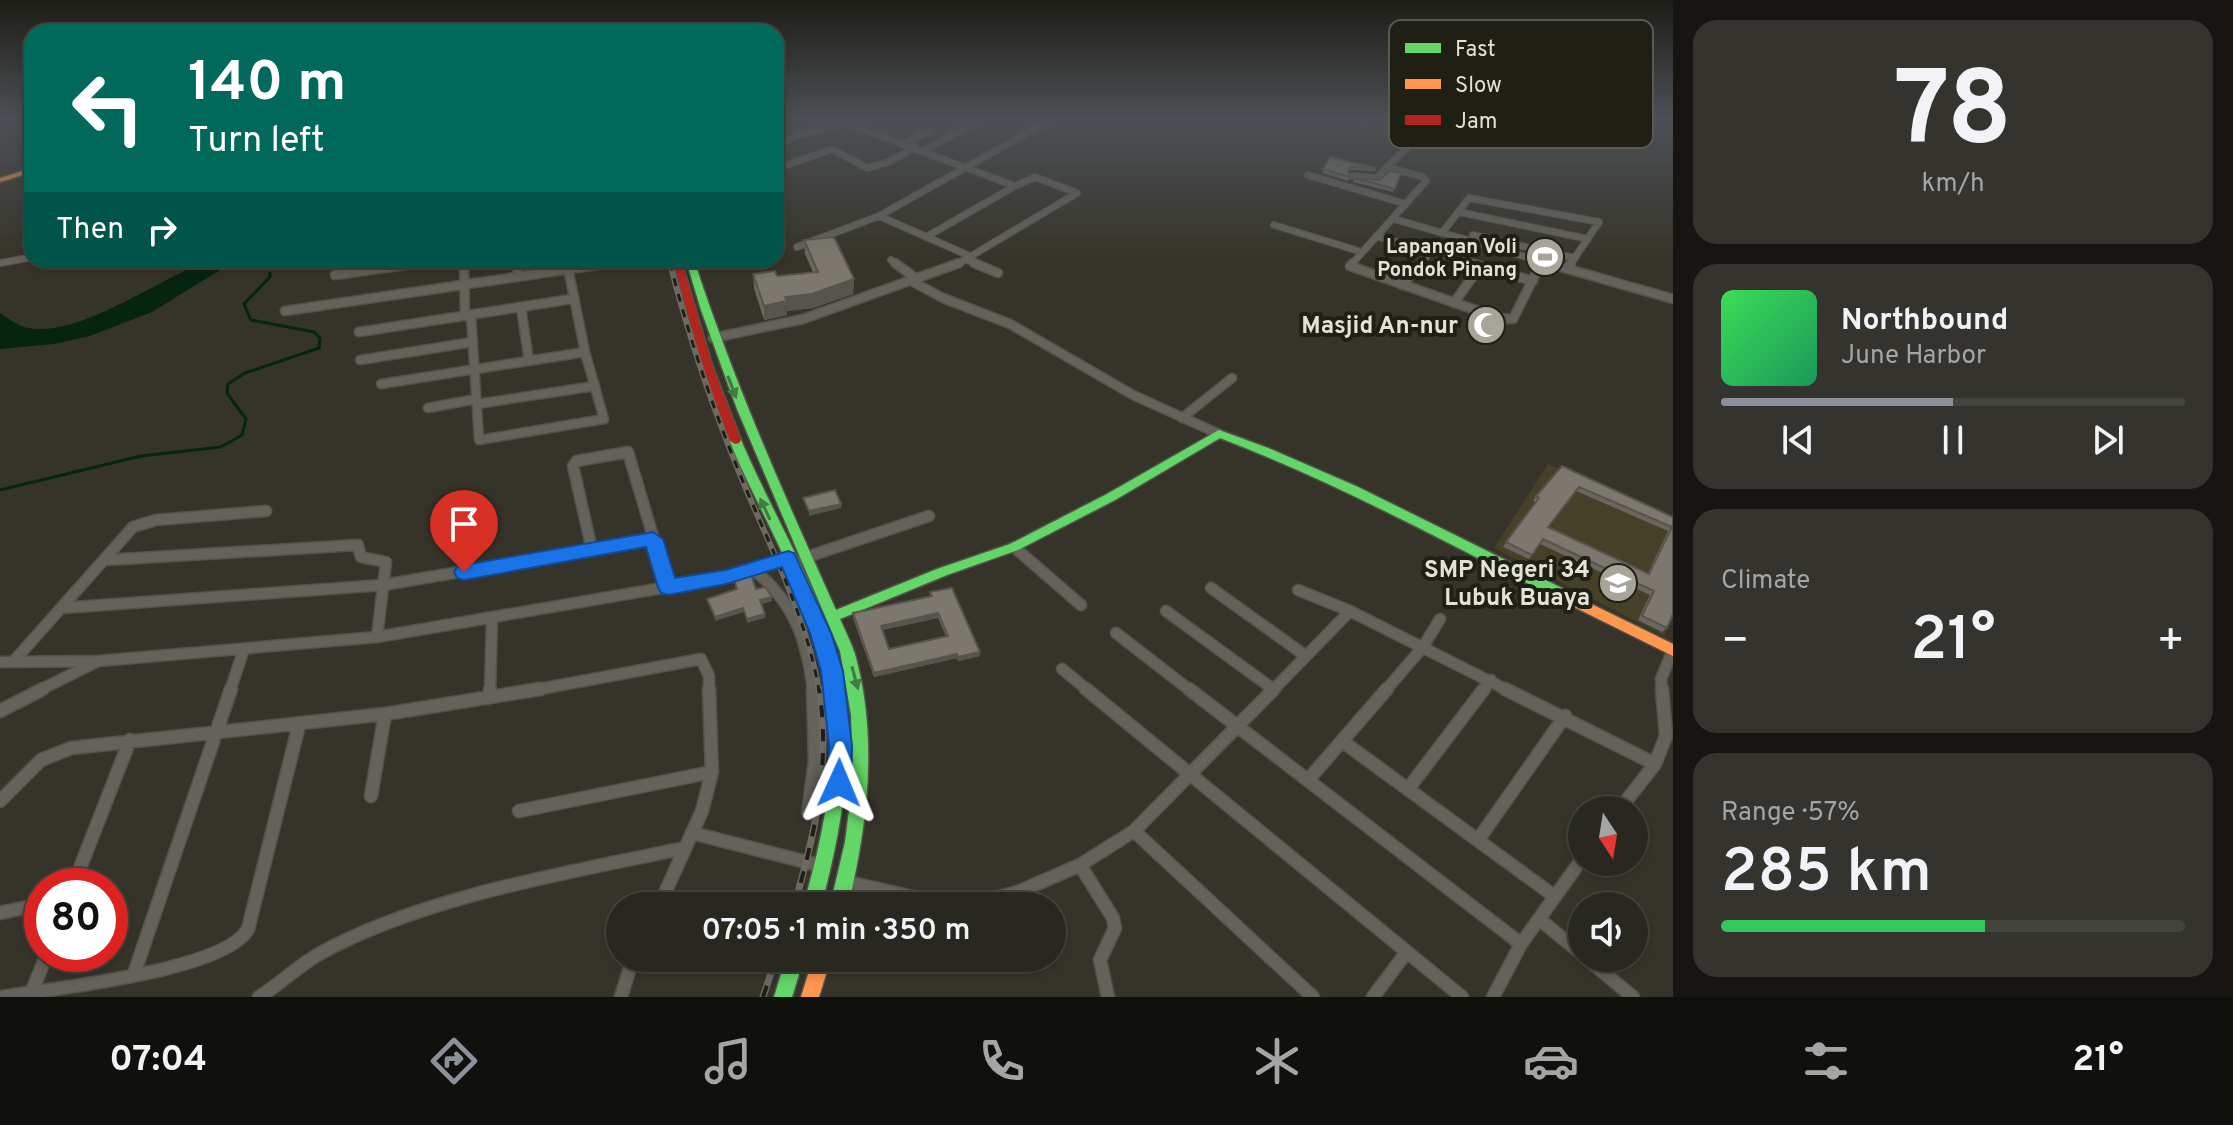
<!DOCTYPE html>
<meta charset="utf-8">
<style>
:root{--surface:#282720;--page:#34332d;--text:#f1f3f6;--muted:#a5a5a5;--line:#44443e;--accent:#8c9099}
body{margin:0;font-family:Overpass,sans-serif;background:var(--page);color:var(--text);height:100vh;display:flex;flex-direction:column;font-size:30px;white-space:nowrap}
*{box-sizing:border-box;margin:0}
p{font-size:26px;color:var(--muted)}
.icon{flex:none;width:44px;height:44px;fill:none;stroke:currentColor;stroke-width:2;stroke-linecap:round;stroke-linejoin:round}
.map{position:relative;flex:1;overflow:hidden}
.drawer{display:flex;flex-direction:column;gap:20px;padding:20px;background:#161512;width:560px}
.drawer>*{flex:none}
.guide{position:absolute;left:24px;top:24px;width:760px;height:244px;border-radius:24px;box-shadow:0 4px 12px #0003,0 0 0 2px var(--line);background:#00695c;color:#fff;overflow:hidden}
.needle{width:52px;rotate:168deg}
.tools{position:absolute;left:1568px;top:796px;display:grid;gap:16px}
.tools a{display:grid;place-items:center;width:80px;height:80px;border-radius:50%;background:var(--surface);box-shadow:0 4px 12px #0003,0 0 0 2px var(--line);font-size:40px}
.speed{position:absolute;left:24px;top:868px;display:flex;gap:16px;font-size:40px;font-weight:700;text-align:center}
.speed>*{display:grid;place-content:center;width:104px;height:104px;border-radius:50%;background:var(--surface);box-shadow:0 4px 12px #0003,0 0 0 2px var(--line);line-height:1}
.speed .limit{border:12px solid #d22;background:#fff;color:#111}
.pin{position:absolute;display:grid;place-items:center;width:68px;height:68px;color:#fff;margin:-82px -34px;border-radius:50% 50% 50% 0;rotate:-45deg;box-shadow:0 0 8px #0007}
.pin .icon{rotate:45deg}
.me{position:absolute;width:88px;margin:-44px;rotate:1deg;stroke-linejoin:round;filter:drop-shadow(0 0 6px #0008)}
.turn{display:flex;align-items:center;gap:28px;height:168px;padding:0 32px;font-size:36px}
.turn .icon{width:104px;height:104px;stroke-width:2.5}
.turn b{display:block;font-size:56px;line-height:68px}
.then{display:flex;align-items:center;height:76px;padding:0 32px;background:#0003;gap:16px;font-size:30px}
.big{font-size:60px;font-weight:600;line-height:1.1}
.drawer .card{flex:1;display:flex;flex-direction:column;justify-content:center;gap:12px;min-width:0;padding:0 28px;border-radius:24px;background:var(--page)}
.drawer .dial{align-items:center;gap:0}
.dial b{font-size:104px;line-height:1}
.song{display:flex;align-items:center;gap:24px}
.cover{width:96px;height:96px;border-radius:12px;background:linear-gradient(135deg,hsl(130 70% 55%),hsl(150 70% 35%))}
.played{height:8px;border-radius:4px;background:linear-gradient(90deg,var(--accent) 50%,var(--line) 50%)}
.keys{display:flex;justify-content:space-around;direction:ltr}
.heat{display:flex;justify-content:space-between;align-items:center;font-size:44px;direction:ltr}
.charge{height:12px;border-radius:6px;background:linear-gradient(90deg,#34c759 57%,var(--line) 0)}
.trip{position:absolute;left:606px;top:892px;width:460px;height:80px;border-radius:40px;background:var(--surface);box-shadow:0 4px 12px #0003,0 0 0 2px var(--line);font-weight:600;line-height:80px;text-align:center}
.tabs{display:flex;height:128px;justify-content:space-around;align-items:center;background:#10100d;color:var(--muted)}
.tabs .icon{width:56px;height:56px}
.tabs .on{color:var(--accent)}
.tabs b{font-size:36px;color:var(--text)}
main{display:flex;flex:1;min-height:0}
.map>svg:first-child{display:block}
</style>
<main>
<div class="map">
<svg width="1673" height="997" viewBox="0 0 1673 997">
<rect width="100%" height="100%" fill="#36342a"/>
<path fill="#454028" d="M1548,464L1673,517V618L1664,636L1494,548Z"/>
<path fill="#052511" d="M209,260H260L220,270L152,312L90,336L54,344L0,349V313C8,318 18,326 28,328C79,338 160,278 209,260Z"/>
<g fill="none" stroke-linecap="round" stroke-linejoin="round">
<path stroke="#052511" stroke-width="3" d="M0,490L141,456L221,447L242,435L246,419L227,393L228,384L245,373L319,348L320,338L314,332L251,320L244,304L270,277V273"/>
<g stroke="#54534a" stroke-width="8">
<path id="street-far3" d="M820,119L838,126
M846,123L1015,186L1035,177L1077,193L956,265
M1364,123L1366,119
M904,143L928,132
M776,147L793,137L855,119
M925,150L982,119
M776,169L832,149L867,168L889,162L915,147
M1308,175L1406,204
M1352,176L1377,178L1387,167
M1459,212L1588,239
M879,216L972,257
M1394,219L1554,265
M1274,225L1362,252
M1442,233L1469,198L1599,222L1570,265
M1473,235L1575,258
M1376,236L1477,265
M926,237L1015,186
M797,247L879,216L1052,119
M464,260V265
M517,260V265
M566,260L567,265
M891,260L898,265
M967,260L979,265
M0,263L28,258
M406,265L441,260
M598,265L631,260
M1351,265L1426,181L1423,177L1387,167L1417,138
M1419,265L1430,252
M1540,265L1542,261"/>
</g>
<g stroke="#54534a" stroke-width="11">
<path id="street-far2" d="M464,263L465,316
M517,263L518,277
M895,263L918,280
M974,263L998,273
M1353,263L1350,266L1484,313
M1470,263L1533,281
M1547,263L1673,299
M1568,268L1571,263
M335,275L420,263
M913,282L943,298L1010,324L1133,395L1219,434
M1402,285L1421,263
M1454,303L1480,266
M521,307L529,361
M285,311L611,263
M471,315L479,440L604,419L585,352L567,263
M1498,318L1513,319L1541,263
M359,332L572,299
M713,338L803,319L959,263
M360,360L473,342
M381,384L585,352
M477,404L595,386
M428,408L476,399
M1182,418L1232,378"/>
</g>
<g stroke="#54534a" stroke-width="13">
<path id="street-far1" d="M1014,547L1081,605
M592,550L573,466L577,461L628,452L668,587
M804,558L929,516
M105,560L358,545L361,557L386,562L377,637
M753,569C794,602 807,640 813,691
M1211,588L1306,656
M1298,590L1350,611
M61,608L383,585L653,539
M1166,611L1273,689
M1116,633L1191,691
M0,662L98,661L377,637L726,577L788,558
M13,662L133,527L156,520L266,511
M1062,669L1089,691
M38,691L98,661
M230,691L244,649
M490,691L492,619
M529,691L701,659L709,676V691
M1272,691L1350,611L1509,691
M1385,691L1423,647L1440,619
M1483,691L1491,680
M1662,691L1661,679L1673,650"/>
</g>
<g stroke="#54534a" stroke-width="15">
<path id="street" d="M1086,689L1462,997
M1189,689L1521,944
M1505,689L1655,764L1666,736L1662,689
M490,698V689
M0,711L43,689
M1342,741L1554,896
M1308,780L1387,689
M1408,789L1484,689
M371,796L385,714
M0,801L41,760L71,748L385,714L540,689
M1619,810L1655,764
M519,811L712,772
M808,813L815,761L813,689
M1134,831L1313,997
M692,833L822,866
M1478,840L1565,716
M1080,865L1113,918L1115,928L1100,960L1108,997
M847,882L931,901L977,903L1018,892L1080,865L1134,831L1274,689
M73,886L130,740
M659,906L702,811L712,772L709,689
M0,913L42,904
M1539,919L1582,954
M1586,958L1633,997
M135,971L231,689
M32,991L47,954
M3,997C53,988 225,971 248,929L299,725
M259,997C280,984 298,966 319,954C420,897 571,872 685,848
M621,997L633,958
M1373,997L1406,953
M1493,997L1521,944L1582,859"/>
</g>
<g stroke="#54534a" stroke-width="3">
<path id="fast" d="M686,260H694C733,380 784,495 836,610L937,569L1010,544L1107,494L1219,430L1268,448L1358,487L1578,596L1580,600L1578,604L1573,605L1568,604C1453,546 1340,484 1220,438L1115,500L1018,550L947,575L840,619C845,631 851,642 855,654C878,737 868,823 848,906H830L845,842L853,779L851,715L840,651L737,409L701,310Z
M735,436L741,440C768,503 804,564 828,629C860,721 846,815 821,906H803C830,815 845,722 814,630C792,564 756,504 729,440Z
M786,958H804L792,997H774Z"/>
</g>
<g stroke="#54534a" stroke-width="3">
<path id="slow" d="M32,168V172L0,182V178Z
M1573,595L1673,644V656L1568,604L1566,600L1568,596Z
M813,958H831L819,997H801Z"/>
</g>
<g stroke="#54534a" stroke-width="3">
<path id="jam" d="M673,260H681L712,365L741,440L739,443L735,444L729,440L702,365Z"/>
</g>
<use href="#street-far3" stroke="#64625a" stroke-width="6"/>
<use href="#street-far2" stroke="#64625a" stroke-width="8"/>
<use href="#street-far1" stroke="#64625a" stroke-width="10"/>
<use href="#street" stroke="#64625a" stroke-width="12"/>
<use href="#fast" fill="#63d668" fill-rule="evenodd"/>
<use href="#slow" fill="#ff974d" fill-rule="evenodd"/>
<use href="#jam" fill="#b3261e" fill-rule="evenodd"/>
<g stroke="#6c6a62" stroke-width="4">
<path id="rail-far2" d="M669,260L670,265"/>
</g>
<g stroke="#6c6a62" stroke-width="6">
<path id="rail-far1" d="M670,263C689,338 714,412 744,484C772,551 807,618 819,691"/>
</g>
<g stroke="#6c6a62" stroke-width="7">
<path id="rail" d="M794,906C815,835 831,763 819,689
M763,997L776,958"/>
</g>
<use href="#rail-far2" stroke="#201f16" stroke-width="2" stroke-dasharray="6" stroke-linecap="butt"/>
<use href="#rail-far1" stroke="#201f16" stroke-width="3" stroke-dasharray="8" stroke-linecap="butt"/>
<use href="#rail" stroke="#201f16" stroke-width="4" stroke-dasharray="12" stroke-linecap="butt"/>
</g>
<path fill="#6b675f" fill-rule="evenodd" d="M1330,157L1376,168L1375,171L1350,170L1348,172L1350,177L1348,181L1322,173Z
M1401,173L1393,192L1353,182L1355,178L1379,180Z
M804,240L854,279L853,294L813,308L787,311V315L764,320L754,288L753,274L777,276L813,272L805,254Z
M1476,308L1506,324L1502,333L1471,326L1472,316Z
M1562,466L1673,517L1667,628L1662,632L1638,620L1650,595L1540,544L1529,559L1503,547L1536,502L1533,501L1536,496ZM1576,491L1668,531L1648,573L1548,527Z
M930,592L980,652V656L958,661L957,658L874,677L853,618V613L930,596ZM938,618L946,636L889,649L882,630Z"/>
<path fill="#57544e" d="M854,279L853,294L813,308L787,311V315L764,320V306L785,297Z
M841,504V508L809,516V511Z
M772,597V601L760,605V600Z
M743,608L744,612L715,621V617Z
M938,613V618L880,630L881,626Z
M765,614V618L747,623V619Z
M980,652V656L958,661V657Z
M957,654V658L874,677V673Z"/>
<path fill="#7c786f" stroke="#57544e" stroke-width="2" fill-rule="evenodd" d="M1330,157L1376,168L1352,167L1348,171L1350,177L1323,169Z
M1390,171L1401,173L1395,189L1355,178L1379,180Z
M834,237L854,279L812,294L785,297L787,301L764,306L753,274L775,271L777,276L818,272L804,240Z
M1476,308L1506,317V324L1476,318Z
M1562,466L1673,517V614L1667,628L1642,616L1654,591L1543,539L1532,555L1506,542L1539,498L1536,496ZM1579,487L1672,527L1649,574L1548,527Z
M835,490L841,504L809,511L803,498Z
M751,575L756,589L765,587L772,597L760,600L765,614L747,619L743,608L715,617L707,599L737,589L734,579Z
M952,588L980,652L958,657L957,654L874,673L853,613L932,596L930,592ZM938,613L948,636L889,649L881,626Z"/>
<defs><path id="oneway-solid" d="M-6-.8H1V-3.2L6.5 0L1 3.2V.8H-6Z" transform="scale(2)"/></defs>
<g fill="#427a3f">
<use href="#oneway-solid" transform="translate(732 387) rotate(69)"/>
<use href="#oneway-solid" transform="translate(765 509) rotate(-115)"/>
<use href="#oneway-solid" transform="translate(855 678) rotate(75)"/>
</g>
<linearGradient id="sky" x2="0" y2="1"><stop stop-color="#1e1d17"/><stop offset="0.46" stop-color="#4c5055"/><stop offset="1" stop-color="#4c5055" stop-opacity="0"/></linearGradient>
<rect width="1673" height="258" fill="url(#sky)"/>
<path fill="#1a73e8" stroke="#114b97" stroke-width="2" d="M653,532L663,539L675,578L726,570L788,551L794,553L831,633L843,671L852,746L851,783L848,790L839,794L831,790L827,783L829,746L821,671L810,633L782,567L726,584L668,595L661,593L658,587L646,547L464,580L457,578L454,572L457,567L464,565Z"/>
<defs>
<g id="stadium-disc" transform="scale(2)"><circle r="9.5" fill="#a7a59a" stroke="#201f16"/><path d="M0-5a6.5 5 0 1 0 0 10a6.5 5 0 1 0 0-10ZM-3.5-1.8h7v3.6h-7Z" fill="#fff"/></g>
<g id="mosque-disc" transform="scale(2)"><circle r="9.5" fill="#a7a59a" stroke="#201f16"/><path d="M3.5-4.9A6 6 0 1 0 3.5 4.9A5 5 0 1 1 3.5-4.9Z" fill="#fff"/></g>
<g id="school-disc" transform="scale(2)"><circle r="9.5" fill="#a7a59a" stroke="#201f16"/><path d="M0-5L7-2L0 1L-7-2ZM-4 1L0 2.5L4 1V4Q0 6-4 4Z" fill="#fff"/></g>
</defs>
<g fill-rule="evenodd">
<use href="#stadium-disc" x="1545" y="257"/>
<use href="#mosque-disc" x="1486" y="325"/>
<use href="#school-disc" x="1618" y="583"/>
</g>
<g text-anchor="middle" stroke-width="8" stroke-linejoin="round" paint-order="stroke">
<g font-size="20" font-weight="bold" fill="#e4e2d6" stroke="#201f16" text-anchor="end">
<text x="1517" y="253">Lapangan Voli<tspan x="1517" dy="23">Pondok Pinang</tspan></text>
</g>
<g font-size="24" font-weight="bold" fill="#e4e2d6" stroke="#201f16" text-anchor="end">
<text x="1458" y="333">Masjid An-nur</text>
<text x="1590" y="577">SMP Negeri 34<tspan x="1590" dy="28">Lubuk Buaya</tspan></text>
</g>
</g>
<rect x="1389" y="20" width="264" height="128" rx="12" fill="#201f16" stroke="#5b5a50" stroke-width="2"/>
<rect x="1405" y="43" width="36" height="10" fill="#63d668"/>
<rect x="1405" y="79" width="36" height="10" fill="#ff974d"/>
<rect x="1405" y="115" width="36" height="10" fill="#b3261e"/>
<g font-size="22" fill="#e4e2d6">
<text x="1455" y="56">Fast</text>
<text x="1455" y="92">Slow</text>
<text x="1455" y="128">Jam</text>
</g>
</svg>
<div class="tools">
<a><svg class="needle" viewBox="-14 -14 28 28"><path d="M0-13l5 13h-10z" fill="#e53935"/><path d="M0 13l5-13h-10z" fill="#a5a5a5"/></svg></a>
<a><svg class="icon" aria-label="sound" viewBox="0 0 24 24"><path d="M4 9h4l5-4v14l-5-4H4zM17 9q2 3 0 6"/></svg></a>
</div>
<div class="speed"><div class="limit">80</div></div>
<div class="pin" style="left:464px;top:572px;background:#d93025"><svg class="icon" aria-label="arrive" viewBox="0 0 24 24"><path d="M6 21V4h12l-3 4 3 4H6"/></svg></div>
<svg class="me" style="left:839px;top:783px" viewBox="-20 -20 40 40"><path d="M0-17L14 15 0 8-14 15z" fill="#1a73e8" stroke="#fff" stroke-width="4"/></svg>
<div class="trip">07:05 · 1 min · 350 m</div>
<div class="guide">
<div class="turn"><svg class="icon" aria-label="left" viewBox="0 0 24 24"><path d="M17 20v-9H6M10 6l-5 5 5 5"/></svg><div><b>140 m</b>Turn left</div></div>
<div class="then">Then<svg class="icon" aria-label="right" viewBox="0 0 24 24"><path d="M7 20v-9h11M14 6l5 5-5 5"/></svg></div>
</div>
</div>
<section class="drawer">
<div class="card dial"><b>78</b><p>km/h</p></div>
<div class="card">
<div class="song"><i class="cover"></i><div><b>Northbound</b><p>June Harbor</p></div></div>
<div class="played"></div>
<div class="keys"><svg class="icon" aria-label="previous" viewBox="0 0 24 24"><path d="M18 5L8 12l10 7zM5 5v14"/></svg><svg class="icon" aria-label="pause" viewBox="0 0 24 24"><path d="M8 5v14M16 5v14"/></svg><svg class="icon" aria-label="next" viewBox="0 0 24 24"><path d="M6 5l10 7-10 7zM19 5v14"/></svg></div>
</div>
<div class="card"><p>Climate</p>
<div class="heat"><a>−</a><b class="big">21°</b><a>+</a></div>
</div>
<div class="card"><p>Range · 57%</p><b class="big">285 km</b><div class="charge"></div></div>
</section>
</main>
<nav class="tabs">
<b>07:04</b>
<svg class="icon on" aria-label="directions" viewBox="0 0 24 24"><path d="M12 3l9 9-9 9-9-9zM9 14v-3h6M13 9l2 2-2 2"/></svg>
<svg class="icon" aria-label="music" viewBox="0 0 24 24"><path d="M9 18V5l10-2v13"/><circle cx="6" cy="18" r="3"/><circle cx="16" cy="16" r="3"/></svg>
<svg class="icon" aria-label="phone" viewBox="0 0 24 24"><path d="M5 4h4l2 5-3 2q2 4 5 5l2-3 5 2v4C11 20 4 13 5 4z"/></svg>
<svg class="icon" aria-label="climate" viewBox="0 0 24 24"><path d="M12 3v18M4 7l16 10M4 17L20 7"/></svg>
<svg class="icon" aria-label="car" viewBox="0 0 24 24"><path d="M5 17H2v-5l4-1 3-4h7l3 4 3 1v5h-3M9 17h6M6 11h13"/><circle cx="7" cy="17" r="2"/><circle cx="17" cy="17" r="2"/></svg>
<svg class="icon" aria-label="filters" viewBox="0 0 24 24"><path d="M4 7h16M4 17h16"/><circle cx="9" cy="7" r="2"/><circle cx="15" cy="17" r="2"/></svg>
<b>21°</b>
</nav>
